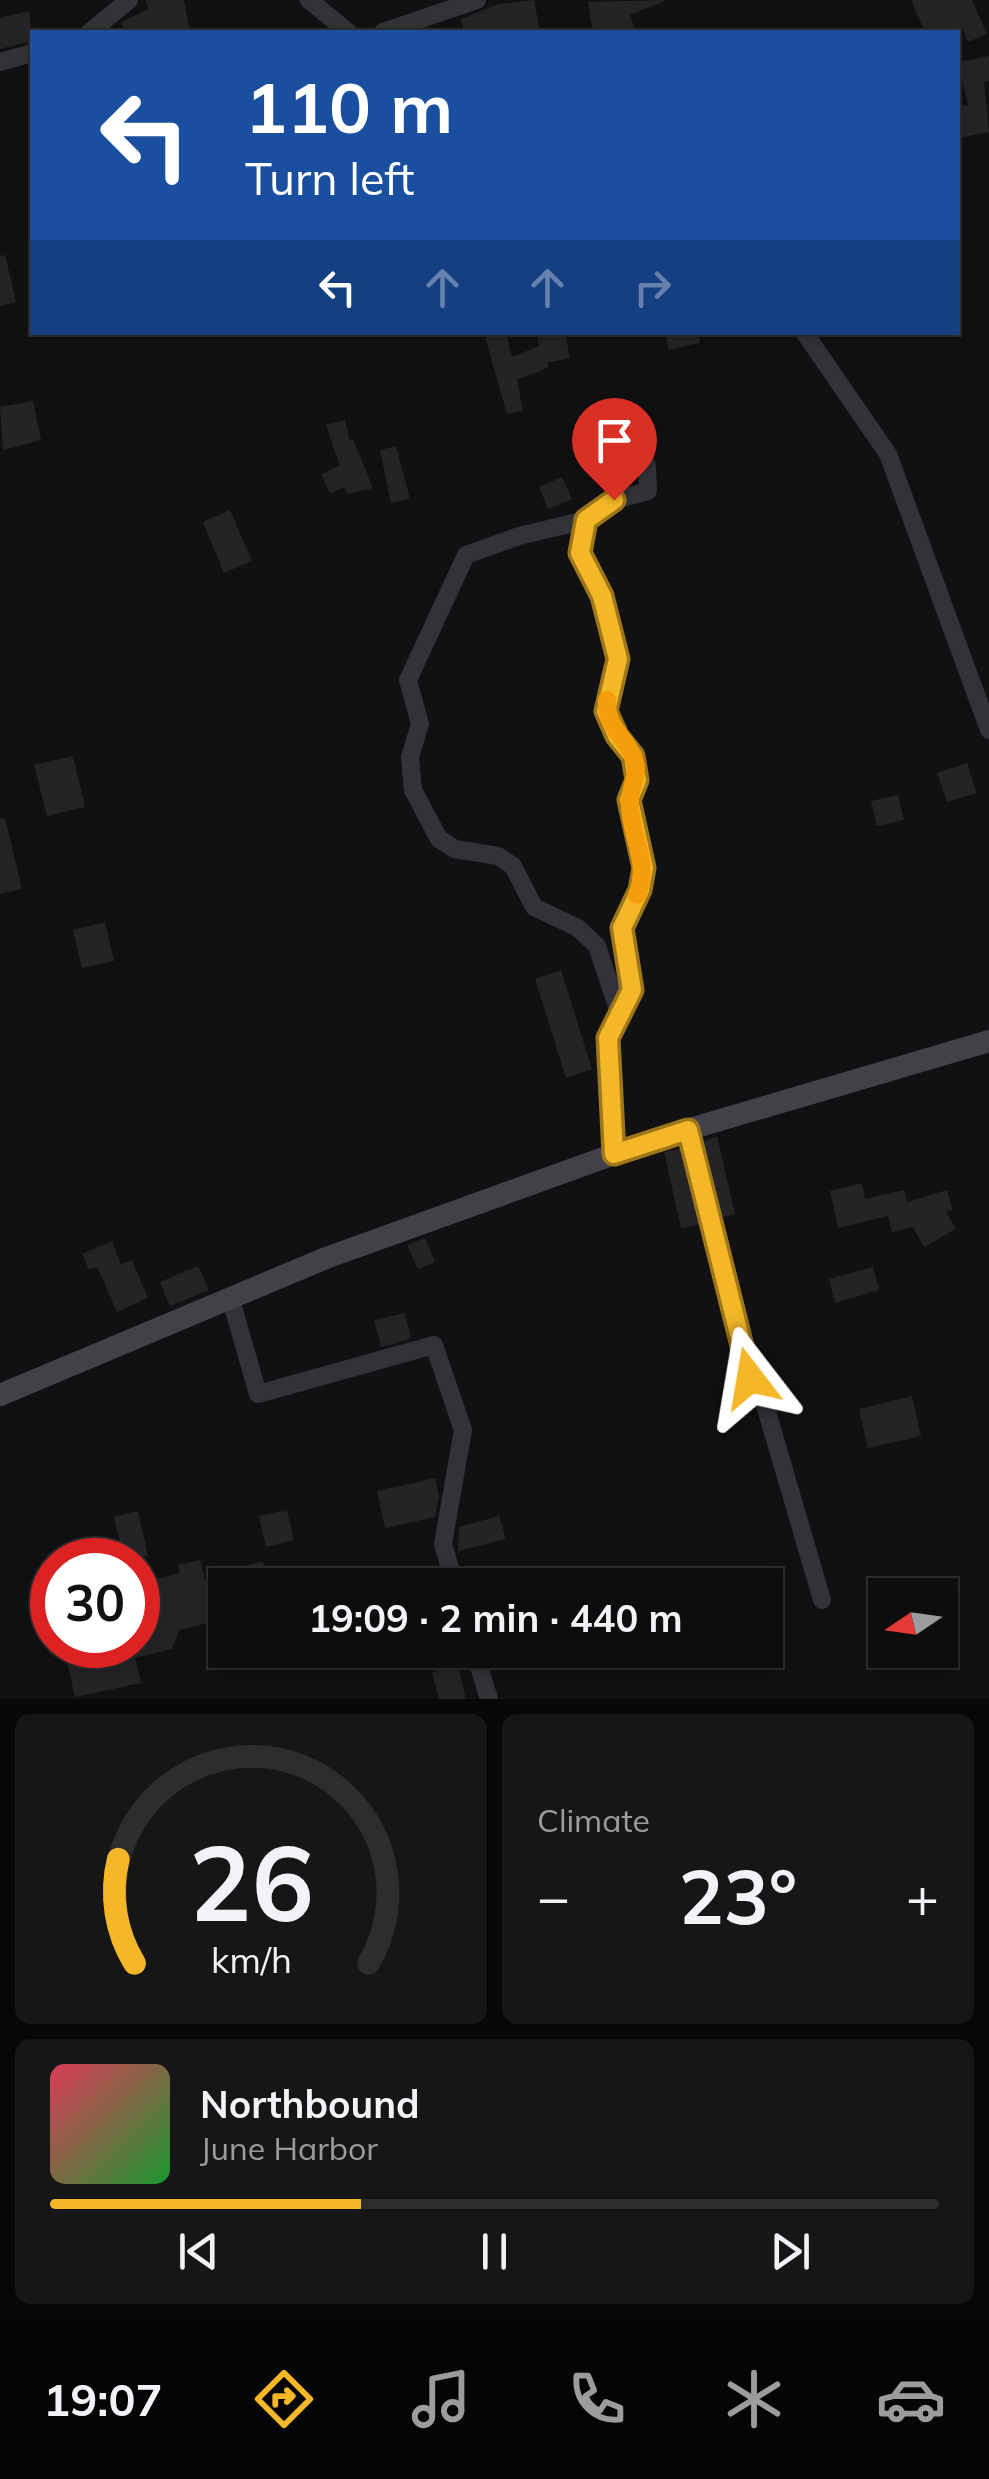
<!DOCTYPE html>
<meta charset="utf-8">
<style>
:root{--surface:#0d0d0e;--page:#161617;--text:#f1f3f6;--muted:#9a9c9e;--line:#2d2d2e;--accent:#f3b728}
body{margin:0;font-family:Mulish,sans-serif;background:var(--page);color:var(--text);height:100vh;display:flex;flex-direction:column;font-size:38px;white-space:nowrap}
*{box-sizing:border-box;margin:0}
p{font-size:32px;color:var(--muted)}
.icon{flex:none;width:55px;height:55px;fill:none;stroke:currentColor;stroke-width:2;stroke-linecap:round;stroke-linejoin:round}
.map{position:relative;height:1699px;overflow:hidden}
.drawer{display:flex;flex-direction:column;gap:15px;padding:15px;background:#070708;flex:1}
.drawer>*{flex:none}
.top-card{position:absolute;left:30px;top:30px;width:930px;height:305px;border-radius:0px;box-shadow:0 5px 15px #0003,0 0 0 2px var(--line);background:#1a4fa0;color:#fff;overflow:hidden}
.needle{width:65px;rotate:257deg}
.buttons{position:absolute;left:868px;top:1578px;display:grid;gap:20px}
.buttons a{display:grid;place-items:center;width:90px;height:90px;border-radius:0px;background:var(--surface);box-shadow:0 5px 15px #0003,0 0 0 2px var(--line);font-size:50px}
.speed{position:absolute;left:30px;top:1538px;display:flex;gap:20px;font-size:50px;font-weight:700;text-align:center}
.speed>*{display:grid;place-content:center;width:130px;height:130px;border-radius:50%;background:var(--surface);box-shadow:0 5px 15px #0003,0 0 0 2px var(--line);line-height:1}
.speed .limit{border:15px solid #d22;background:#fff;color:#111}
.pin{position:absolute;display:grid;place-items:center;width:85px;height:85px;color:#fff;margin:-102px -42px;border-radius:50% 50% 50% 0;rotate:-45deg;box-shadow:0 0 10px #0007}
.pin .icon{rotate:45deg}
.me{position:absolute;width:110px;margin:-55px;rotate:346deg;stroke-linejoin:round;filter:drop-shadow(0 0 8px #0008)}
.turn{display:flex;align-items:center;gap:35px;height:210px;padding:0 50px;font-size:45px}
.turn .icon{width:130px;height:130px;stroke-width:2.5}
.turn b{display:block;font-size:70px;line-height:85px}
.lanes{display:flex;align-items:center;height:95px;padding:0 50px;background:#0003;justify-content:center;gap:50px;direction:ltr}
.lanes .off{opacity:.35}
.big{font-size:75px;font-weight:700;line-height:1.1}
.drawer .tile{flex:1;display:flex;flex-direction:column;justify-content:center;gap:15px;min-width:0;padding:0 35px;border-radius:15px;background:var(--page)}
.drawer .dial{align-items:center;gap:0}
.dial svg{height:260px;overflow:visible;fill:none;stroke:var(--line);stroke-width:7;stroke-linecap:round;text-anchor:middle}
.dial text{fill:var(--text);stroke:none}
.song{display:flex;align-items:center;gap:30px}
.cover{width:120px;height:120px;border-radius:15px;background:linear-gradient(135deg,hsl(350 70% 55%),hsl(130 70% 35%))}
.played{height:10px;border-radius:5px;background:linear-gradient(90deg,var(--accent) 35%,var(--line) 35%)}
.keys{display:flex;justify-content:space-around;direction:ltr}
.heat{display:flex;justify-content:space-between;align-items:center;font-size:55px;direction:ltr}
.drawer .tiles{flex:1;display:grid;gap:15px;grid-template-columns:1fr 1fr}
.tile:last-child{grid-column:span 2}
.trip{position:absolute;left:208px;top:1568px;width:575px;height:100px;border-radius:0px;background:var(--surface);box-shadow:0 5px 15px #0003,0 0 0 2px var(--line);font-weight:700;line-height:100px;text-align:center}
.tabs{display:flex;height:160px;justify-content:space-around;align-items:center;background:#050506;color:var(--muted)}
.tabs .icon{width:70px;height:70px}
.tabs .current{color:var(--accent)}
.tabs b{font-size:45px;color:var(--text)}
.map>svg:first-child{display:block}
</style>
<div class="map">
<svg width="989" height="1699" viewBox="0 0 989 1699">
<rect width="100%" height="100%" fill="#111113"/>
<path fill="#242427" d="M145,0H184L190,32H126L121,22L149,9Z
M534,0L540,32H464L461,19L498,4Z
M667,0L630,15L636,32H593L588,2Z
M911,0H972L987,34L968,42L962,27L951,32H925Z
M29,11L32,41L0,49V18Z
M989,56V81L984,82L989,132L958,138V107L968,105L958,62Z
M5,255L16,302L0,306V256Z
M506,332L512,357L539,346L536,332H565L570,358L547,363L549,367L517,380L523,411L507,414L485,337Z
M665,332H698L700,343L669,350Z
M33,401L41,440L3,450L0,407Z
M345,420L350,441L353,439L373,488L347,494L345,487L330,494L321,474L340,466L326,425Z
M396,446L410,499L391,503L380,450Z
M562,477L572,499L548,509L539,487Z
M230,510L252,561L224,573L203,522Z
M73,756L85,807L47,816L34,765Z
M967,763L977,793L947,802L937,773Z
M898,795L904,820L877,826L871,801Z
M5,818L22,889L0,894V819Z
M105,922L114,961L82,968L73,930Z
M561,970L592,1069L566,1078L535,979Z
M717,1136L735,1214L723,1217L704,1141Z
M680,1148L699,1224L681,1228L664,1152Z
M862,1183L865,1199L904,1190L907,1202L947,1190L953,1210L946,1212L956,1229L924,1247L913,1227L892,1232L888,1216L838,1228L830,1191Z
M425,1238L435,1262L418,1269L407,1245Z
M112,1241L121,1264L132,1260L148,1298L117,1312L97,1267L89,1270L82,1254Z
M198,1266L209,1290L170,1306L160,1282Z
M873,1267L879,1290L835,1303L829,1279Z
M405,1313L411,1339L381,1347L374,1320Z
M912,1396L921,1436L868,1448L859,1409Z
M435,1478L439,1496L435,1517L385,1528L377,1491Z
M287,1510L294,1540L266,1547L259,1516Z
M138,1511L148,1556L124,1560L114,1517Z
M499,1516L506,1539L458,1551L459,1527Z
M200,1560L207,1587L225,1582V1619L179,1630L172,1649L135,1658L141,1683L75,1697L63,1645H142L138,1584L180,1573L178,1565Z
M263,1561L269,1585H235L232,1569Z
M458,1666L466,1699H439L432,1672Z"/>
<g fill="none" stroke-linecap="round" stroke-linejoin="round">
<path stroke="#323338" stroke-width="18" d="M309,0L348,32
M90,32L129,0
M383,32L477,0
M0,62L32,53
M804,332L888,454L989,730
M586,520L580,553L602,596L618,659L606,711L617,736L633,756L637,780L629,800L644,868L640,890L622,928L632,990L608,1038L614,1155
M619,1012L597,946L578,928L534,907L513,866L498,856L455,849L439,839L413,790L410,757L420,724L408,680L466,555L519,536L586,520L615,500L648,491L647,465
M688,1130L750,1378L765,1405L822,1600
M231,1300L258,1394L434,1345L463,1430L443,1544L455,1585
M474,1650L489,1699"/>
<path stroke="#404248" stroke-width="22" d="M0,1395L326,1258L659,1138L989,1041"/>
</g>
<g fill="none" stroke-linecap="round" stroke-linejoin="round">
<g stroke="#9e771a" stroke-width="25">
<path id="route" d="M614,500L586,520L580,553L602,596L618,659L606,711L617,736L633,756L637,780L629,800L644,868L640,890L622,928L632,990L608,1038L614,1154L688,1130L750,1378"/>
</g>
<use href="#route" stroke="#f3b728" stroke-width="18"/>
<path stroke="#f59e0b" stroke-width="18" d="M607,700C605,725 624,736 633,756C641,774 630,785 630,802C629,835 651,861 637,895"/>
</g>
</svg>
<div class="buttons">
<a><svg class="needle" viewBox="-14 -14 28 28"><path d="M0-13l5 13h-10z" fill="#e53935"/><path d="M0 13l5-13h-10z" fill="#9a9c9e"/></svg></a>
</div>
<div class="speed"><div class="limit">30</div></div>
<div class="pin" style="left:614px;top:500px;background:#d93025"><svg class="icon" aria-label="arrive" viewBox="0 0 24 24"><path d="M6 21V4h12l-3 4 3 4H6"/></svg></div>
<svg class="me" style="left:750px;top:1378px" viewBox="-20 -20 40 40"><path d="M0-17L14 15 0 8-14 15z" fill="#f3b728" stroke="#fff" stroke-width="4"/></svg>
<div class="trip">19:09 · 2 min · 440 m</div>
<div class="top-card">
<div class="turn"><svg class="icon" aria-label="left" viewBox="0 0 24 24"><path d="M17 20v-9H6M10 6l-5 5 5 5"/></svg><div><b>110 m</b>Turn left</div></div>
<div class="lanes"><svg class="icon" aria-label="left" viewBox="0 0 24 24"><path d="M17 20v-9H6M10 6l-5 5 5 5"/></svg><svg class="icon off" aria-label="ahead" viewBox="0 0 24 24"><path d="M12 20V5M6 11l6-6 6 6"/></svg><svg class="icon off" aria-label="ahead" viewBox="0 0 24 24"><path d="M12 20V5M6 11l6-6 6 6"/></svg><svg class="icon off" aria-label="right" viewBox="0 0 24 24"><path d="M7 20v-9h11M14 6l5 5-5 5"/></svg></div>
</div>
</div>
<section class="drawer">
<div class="tiles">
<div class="tile dial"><svg viewBox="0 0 100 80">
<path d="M14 69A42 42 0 1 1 86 69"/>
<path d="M14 69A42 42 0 0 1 9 37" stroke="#f3b728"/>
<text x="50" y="56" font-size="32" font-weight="700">26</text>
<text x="50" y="72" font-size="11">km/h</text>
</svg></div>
<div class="tile"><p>Climate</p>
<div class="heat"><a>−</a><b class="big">23°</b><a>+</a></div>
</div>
<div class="tile">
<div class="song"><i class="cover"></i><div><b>Northbound</b><p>June Harbor</p></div></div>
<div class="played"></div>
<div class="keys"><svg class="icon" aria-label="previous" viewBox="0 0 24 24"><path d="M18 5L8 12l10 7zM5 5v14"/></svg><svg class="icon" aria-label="pause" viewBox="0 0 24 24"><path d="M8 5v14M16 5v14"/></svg><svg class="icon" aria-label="next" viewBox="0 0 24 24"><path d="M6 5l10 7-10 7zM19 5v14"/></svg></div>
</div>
</div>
</section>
<nav class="tabs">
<b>19:07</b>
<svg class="icon current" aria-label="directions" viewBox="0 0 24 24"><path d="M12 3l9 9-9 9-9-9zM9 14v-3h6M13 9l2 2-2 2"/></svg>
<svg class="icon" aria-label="music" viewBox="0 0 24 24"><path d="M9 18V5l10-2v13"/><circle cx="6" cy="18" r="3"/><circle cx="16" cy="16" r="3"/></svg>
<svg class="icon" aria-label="phone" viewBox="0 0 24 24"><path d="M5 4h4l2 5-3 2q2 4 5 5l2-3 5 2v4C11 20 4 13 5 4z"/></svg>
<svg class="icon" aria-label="climate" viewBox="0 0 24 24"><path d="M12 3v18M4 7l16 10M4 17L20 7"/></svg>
<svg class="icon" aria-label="car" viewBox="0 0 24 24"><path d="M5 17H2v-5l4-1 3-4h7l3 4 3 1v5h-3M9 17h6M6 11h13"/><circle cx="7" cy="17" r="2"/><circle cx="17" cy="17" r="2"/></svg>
</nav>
